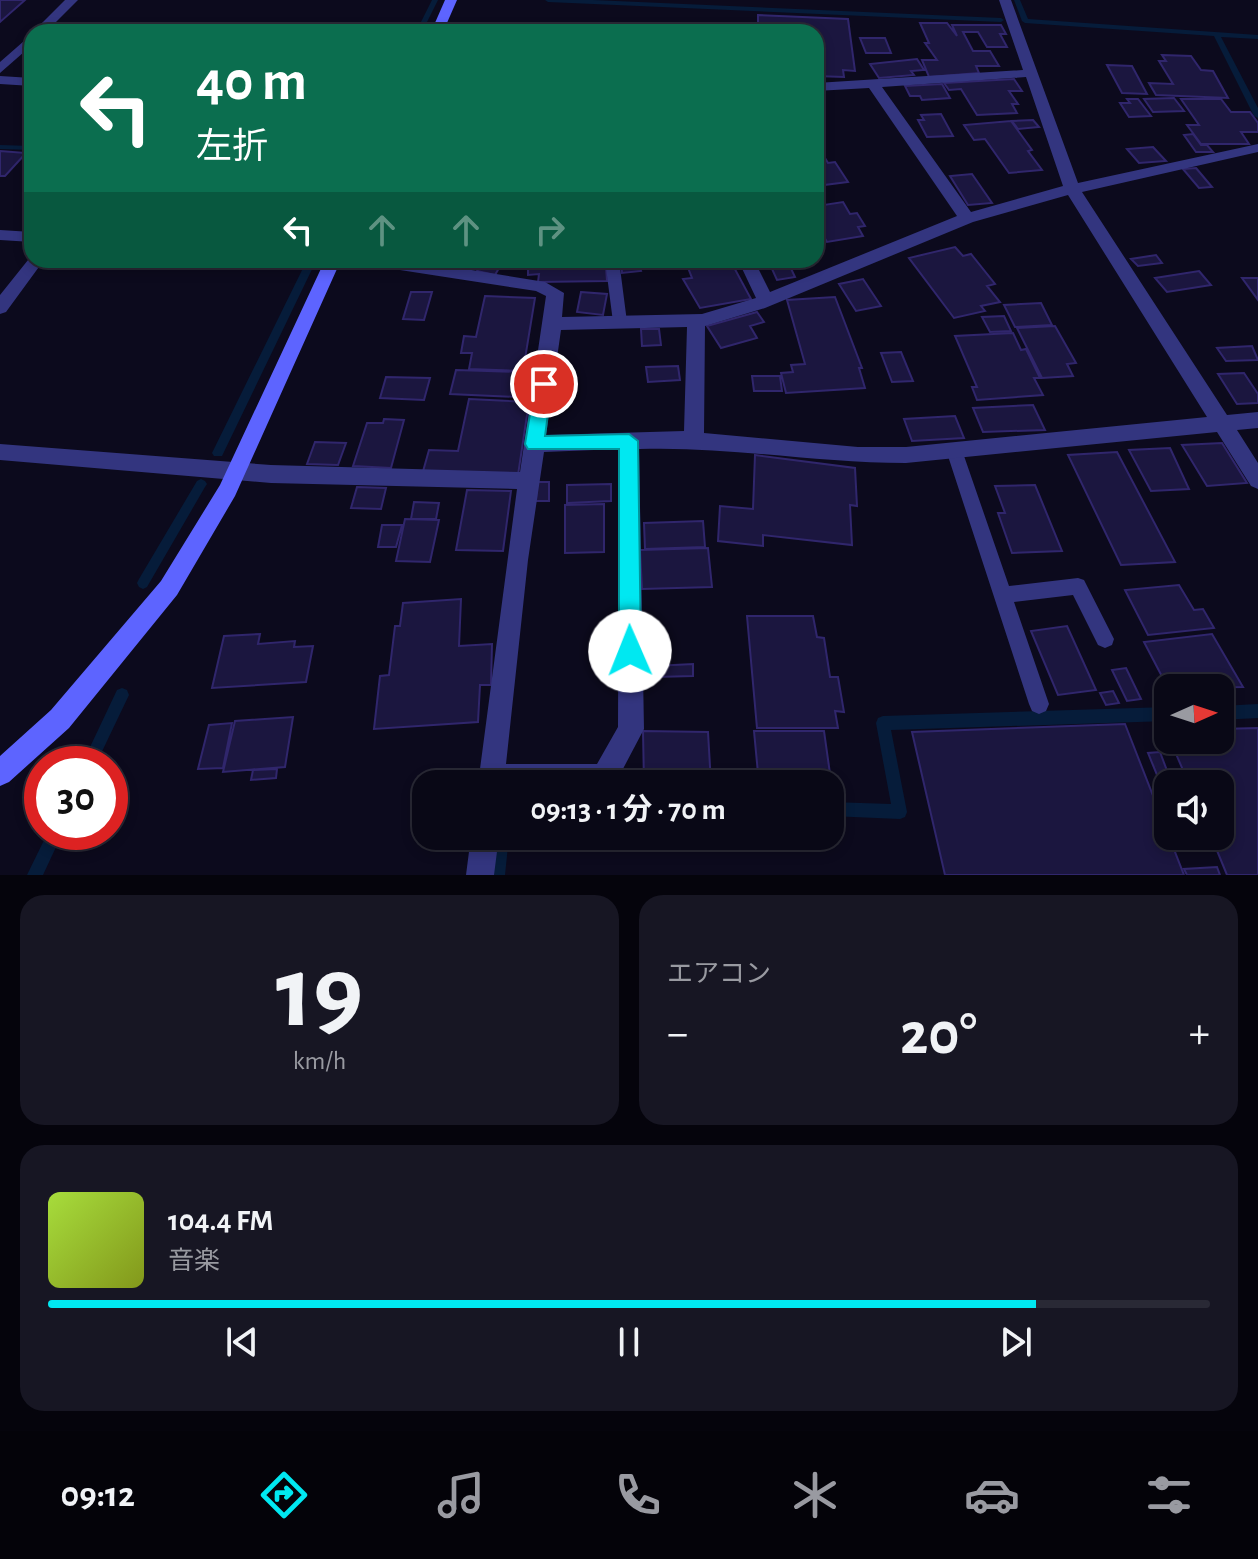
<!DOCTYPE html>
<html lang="ja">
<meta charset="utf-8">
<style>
:root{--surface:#090816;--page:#171623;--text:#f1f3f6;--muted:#999aa1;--line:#292935;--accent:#00e8f1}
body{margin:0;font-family:"Alegreya Sans","Noto Sans JP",sans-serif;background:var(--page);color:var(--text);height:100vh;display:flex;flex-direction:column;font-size:30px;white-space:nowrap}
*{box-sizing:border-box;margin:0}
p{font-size:26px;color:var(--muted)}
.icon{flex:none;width:44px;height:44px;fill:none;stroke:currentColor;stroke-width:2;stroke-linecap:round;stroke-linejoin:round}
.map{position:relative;height:875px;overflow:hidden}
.panel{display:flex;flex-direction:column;gap:20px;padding:20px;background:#05040c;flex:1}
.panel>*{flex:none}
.banner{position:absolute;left:24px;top:24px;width:800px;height:244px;border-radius:24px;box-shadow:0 4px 12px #0003,0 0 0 2px var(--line);background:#0b6e4f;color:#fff;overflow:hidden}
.needle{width:52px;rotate:87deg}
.fabs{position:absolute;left:1154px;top:674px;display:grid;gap:16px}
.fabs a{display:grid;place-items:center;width:80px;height:80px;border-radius:16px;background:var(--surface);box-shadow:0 4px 12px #0003,0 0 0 2px var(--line);font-size:40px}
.speed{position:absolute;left:24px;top:746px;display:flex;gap:16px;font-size:40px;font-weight:700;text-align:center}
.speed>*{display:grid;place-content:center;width:104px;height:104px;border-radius:50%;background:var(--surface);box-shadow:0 4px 12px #0003,0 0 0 2px var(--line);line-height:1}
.speed .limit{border:12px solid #d22;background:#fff;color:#111}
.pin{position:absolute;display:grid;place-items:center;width:68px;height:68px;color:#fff;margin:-34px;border:4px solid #fff;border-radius:50%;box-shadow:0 2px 8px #0007}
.me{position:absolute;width:88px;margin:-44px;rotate:359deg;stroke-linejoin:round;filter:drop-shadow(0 0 6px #0008)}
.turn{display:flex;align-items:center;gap:28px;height:168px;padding:0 40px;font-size:36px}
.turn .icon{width:104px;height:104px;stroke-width:2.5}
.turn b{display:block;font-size:56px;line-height:68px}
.lanes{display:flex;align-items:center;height:76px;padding:0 40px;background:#0003;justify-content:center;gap:40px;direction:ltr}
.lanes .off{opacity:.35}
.big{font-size:60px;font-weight:700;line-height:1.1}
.panel .card{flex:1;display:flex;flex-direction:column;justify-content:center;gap:12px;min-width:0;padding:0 28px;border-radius:24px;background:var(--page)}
.panel .dial{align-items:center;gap:0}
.dial b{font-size:104px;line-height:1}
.song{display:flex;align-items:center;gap:24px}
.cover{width:96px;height:96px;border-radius:12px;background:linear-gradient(135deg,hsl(80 70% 55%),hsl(70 70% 35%))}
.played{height:8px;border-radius:4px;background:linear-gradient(90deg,var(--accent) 85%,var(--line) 85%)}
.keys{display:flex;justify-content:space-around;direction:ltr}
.heat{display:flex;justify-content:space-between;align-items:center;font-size:44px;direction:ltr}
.panel .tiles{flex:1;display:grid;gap:20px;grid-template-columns:1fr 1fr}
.card:last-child{grid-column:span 2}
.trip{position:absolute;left:412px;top:770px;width:432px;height:80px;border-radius:24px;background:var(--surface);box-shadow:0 4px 12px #0003,0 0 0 2px var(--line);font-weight:700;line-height:80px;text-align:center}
.tabs{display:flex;height:128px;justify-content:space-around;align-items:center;background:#040309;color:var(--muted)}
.tabs .icon{width:56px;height:56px}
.tabs .current{color:var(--accent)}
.tabs b{font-size:36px;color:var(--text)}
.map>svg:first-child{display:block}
</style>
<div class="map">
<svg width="1258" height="875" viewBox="0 0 1258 875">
<rect width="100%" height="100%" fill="#0c0a1d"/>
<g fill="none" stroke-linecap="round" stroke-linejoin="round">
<path fill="#061c3a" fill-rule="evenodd" d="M432,0H438L422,32H416Z
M545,0H593L1001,18L1004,20L1001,22L548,2Z
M1014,0H1020L1028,19L1258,35V39L1221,37L1258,108V118L1254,116L1214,36L1025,23L1022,21Z
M0,145L32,146V150L0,149Z
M307,260L316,261L222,456H214L212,453Z
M201,479L205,481L207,484L205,487L147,587L143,589L139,587L137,583L139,579L197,481Z
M122,688L127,690L129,695L96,764H82L117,690Z
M1258,704V718L1220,720V706Z
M1168,707V721L891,730L907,812L905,817L900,819L830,816V802L891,804L876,723L878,718L883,716Z
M48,832H63L43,875H27Z
M493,836H509L505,875H489Z"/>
</g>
<path fill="#1b163f" stroke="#30266c" stroke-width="2" d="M0,0H25L0,22Z
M758,15L848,19L855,71L843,70L844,77L816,76V32H758Z
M920,23H947L957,36L952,25H1001L1006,34H1000L1007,47H987L978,32H963L973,51H990L999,66H976L979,73L929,77L922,60H937L925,43H929Z
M860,38H885L891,53H866Z
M1162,55L1191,56L1201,70L1213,71L1228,98L1156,95L1149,83L1173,84L1159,61H1166Z
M917,59L924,70L911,71L914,75L879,78L870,64Z
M1107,65L1132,66L1147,94L1122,93Z
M1014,79L1022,91H1009L1018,104H1012L1017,113L977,115L961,89L949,90L944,83Z
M942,84L950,98L922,100L920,96H910L905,86Z
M1174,98L1184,111L1153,112L1144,99Z
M1127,99H1138L1151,116L1129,117L1120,103H1130Z
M1181,99H1221L1231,112H1250L1258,123V132H1241L1249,144H1201L1187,125H1199Z
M941,114L953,136L927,137L918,120H924L921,115Z
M1033,120L1039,127L1018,129L1012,121Z
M1011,121L1032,150L1028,151L1042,170L1009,173L985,139L974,140L964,125Z
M1193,134L1201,145H1207L1213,152H1196L1184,135Z
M1153,147L1166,161L1139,163L1127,149Z
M0,151L26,153L5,176H0Z
M822,153L828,163L835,162L848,182L816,186V154Z
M1196,168L1212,187L1199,188L1183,169Z
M972,174L992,203L968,205L950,176Z
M843,202L850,214L857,213L865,226L858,227L863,236L827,242L816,223L817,206Z
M955,247L963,256L971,254L995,284L987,286L1000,302L981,306L985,311L954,318L909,258Z
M1156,255L1162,263L1138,266L1131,259Z
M484,260H496L503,261L495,275L477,271Z
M552,260H600V268L606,267L607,281L538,282L539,274L528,275V264L552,263Z
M621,260H657L658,263L639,265L641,271L622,273Z
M685,260H730L751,299L700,308L683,279L692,278Z
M768,260H787L795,277L777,280Z
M1199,271L1211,285L1167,292L1155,278Z
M1242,278H1258V300Z
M863,279L881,306L856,311L839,284Z
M411,292H432L424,320L403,319Z
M581,292L607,294L603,315L577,312Z
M485,296L535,298L523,371L469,369L472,353H461L464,336L476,337Z
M835,297L862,368H859L865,388L786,393L781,373L793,372L791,365L805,364L787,300Z
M1041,303L1052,325L1015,327L1004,305Z
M757,312L764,322L750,326L757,338L721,348L707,326Z
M1004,316L1011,331L990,332L982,317Z
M1055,326L1076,363L1067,364L1073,376L1042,378L1017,328Z
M641,329H659L661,345L642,346Z
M1013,333L1021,350L1026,349L1040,378H1034L1043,395L977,400L972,387H977L955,336Z
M1252,346L1258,360L1226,361L1217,348Z
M901,352L913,381L892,382L881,353Z
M678,366L680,380L648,382L646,367Z
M456,370L522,372L518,397L450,394Z
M1244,373L1258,394V403L1237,404L1218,374Z
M752,376H780L782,391H754Z
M386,377L430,378L424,400L380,398Z
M469,399L529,402L518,475H422L429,450L458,451Z
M1033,405L1045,430L983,432L973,408Z
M955,416L964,438L912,441L904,419Z
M384,419L404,420L391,468L353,466L367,423H383Z
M315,442L346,443L338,465L307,464Z
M1222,443L1247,483L1207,486L1182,445Z
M1170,448L1189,489L1151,491L1129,450Z
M1117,452L1175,562L1121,565L1068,455Z
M755,455L855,468L857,506L850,505L852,545L763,535V546L718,541L720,506L753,509Z
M537,482H549V501H536Z
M611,484V501L567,503V485Z
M1035,485L1062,551L1012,553L998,513H1005L995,486Z
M357,487L386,488L381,509L351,508Z
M467,490L511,491L503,551L456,550Z
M414,502L439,503L436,519H411Z
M604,504V552L565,553V505Z
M405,519L439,520L430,562L396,561Z
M703,521L705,547L645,549L644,523Z
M382,525H402L396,547H378Z
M708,548L712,587L642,589L640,550Z
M1179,585L1194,610L1203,609L1214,628L1148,635L1125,590Z
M461,599L459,646L492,644L491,685H480L478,722L374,729L380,676L389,675L395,626H400L403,603Z
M747,616H813L817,637L824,638L830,677H838L844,712L835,711L838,728H757Z
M1067,626L1096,690L1058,695L1031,631Z
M260,634L258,644L295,641L294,647L313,646L306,682L212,688L224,636Z
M1212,634L1243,687L1168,688L1144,642Z
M693,664V676L655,677L654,666Z
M1126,668L1141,699L1127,701L1112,670Z
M1113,691L1119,703L1106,705L1100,693Z
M293,717L285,767L223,772L235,721Z
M232,723L223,768L198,769L209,725Z
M1125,724L1184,875H945L912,732Z
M1258,728V875H1227L1211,836H1220V784H1189L1170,740H1220V729Z
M643,731L708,732L711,784H644Z
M754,731H824L833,795L830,784H759Z
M1160,752L1172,784H1168V792H1164L1148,753Z
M277,769L276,778L251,780L253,770Z
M1217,867L1220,875H1187L1184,869Z"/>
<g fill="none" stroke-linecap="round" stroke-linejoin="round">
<path fill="#33357f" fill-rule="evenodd" d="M605,260H619L627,322L620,327L613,322Z
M955,446L961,448L963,453L1009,586L1078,578L1084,580L1114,639L1112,645L1105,648L1098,645L1073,595L1014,602L1049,704L1046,711L1039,714L1032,711L1029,704L947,453L949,448Z"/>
<path fill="#33357f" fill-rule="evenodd" d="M65,0H78L46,32H33Z
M999,0H1011L1078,183L1258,144V152L1082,192L1227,415L1258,412V428L1237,430L1258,463V489L1251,486L1217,432L906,463C817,463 728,446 639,449L644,729L615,784H478L517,489L271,483L0,460V444L271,465L520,472L546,296L536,291L374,266L366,260H410L545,282L564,293L562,317L702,314L756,298L738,260H754L770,292L957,216L869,88L816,91V83L1023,70ZM1026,77L1063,186L971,212L882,87ZM1068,195L1207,417L906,447H858L704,433L705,326L765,308L973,222ZM687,327L684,431L546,435L561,330ZM619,449L618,727L597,764H506L528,560L544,452Z
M32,34V45L0,73V62Z
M0,76L32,78V86L0,84Z
M0,230L32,232V242L0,240Z
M32,255V260H44L6,312L0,314V295Z
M471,836H499L494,875H466Z"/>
<path fill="#5d64ff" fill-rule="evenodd" d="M445,0H457L443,32H431Z
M325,260H341L235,496L177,595L69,728L9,782L0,786V756L51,710L161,581L220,485Z"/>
</g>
<path fill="#00e8f1" stroke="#00979d" stroke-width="2" d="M544,377L552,384L545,436L629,434L638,441L641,651L638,658L630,661L623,658L619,651V449H528L525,444L535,384Z"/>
</svg>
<div class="fabs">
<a><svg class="needle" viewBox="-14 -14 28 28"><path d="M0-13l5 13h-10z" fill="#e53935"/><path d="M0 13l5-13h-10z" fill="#999aa1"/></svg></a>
<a><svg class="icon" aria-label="sound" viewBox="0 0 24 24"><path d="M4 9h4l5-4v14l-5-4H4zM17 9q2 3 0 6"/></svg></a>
</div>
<div class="speed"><div class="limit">30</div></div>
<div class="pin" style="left:544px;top:384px;background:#d93025"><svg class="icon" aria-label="arrive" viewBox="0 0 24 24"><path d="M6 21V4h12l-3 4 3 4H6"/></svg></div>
<svg class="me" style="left:630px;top:651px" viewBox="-20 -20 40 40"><circle r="19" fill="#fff"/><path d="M0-13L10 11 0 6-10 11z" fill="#00e8f1"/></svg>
<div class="trip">09:13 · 1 分 · 70 m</div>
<div class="banner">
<div class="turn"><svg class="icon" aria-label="left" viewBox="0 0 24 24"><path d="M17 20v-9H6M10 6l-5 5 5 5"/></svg><div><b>40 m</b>左折</div></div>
<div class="lanes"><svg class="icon" aria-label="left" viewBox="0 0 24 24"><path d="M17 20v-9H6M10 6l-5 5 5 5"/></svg><svg class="icon off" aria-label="ahead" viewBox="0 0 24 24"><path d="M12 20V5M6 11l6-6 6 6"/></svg><svg class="icon off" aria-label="ahead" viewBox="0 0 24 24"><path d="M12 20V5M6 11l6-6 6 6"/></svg><svg class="icon off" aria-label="right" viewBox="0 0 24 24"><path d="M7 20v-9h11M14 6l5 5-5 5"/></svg></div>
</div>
</div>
<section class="panel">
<div class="tiles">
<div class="card dial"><b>19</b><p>km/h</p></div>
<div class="card"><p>エアコン</p>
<div class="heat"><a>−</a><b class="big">20°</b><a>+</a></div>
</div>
<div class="card">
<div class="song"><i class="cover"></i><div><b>104.4 FM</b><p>音楽</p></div></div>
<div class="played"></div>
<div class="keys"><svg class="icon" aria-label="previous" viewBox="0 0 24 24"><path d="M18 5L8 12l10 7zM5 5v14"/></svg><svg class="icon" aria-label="pause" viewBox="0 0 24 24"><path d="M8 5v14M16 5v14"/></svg><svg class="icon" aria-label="next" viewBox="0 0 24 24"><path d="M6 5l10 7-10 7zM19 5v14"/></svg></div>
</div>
</div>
</section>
<nav class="tabs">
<b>09:12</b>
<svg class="icon current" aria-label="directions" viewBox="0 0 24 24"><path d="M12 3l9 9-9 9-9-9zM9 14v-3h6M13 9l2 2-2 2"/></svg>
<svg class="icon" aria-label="music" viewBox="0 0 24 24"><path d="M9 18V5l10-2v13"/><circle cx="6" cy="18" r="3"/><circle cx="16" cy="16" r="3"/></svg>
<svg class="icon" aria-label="phone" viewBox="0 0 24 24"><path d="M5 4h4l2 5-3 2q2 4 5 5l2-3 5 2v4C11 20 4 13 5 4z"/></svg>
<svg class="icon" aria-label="climate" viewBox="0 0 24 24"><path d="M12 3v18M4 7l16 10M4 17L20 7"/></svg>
<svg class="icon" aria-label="car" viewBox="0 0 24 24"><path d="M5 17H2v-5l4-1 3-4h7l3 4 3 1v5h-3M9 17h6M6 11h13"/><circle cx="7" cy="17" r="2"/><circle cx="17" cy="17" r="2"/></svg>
<svg class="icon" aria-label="filters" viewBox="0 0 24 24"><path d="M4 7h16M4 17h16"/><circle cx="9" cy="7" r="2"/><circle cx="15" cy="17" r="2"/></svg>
</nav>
